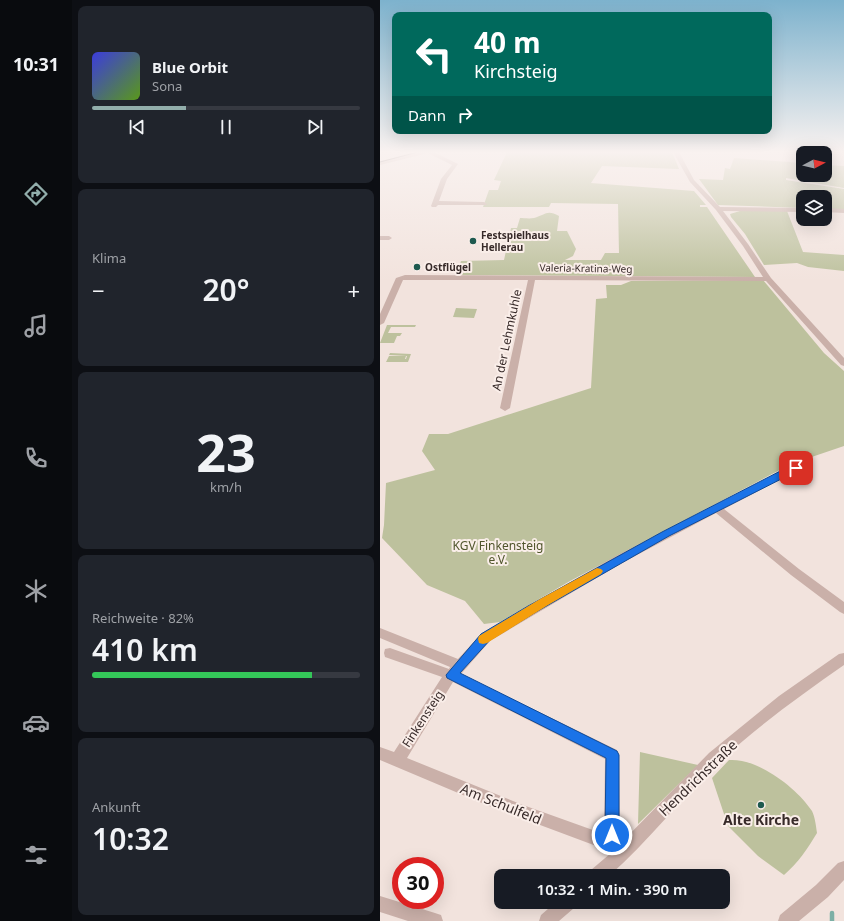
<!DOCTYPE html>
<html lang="de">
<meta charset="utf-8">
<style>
:root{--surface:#171b24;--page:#20242c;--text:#f1f3f6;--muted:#9ea1a6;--line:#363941;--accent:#92aeab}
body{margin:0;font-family:"Noto Sans",sans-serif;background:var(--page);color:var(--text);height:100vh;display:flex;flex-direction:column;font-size:15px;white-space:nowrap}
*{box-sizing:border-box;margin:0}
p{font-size:13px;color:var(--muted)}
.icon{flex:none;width:22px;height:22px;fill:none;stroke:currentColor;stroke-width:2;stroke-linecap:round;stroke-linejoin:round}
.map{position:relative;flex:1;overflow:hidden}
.drawer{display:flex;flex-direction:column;gap:6px;padding:6px;background:#0d0f14;width:308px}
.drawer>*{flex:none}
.hud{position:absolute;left:12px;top:12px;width:380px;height:122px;border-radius:8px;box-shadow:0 4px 16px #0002;background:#00695c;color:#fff;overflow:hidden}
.needle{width:26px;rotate:83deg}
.tools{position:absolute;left:416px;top:146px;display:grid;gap:8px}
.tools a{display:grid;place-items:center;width:36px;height:36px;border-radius:8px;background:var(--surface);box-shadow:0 4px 16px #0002;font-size:20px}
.speed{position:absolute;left:12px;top:857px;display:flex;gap:8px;font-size:20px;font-weight:700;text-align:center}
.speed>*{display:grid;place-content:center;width:52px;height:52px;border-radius:50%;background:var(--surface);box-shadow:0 4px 16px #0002;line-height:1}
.speed .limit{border:6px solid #d22;background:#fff;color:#111}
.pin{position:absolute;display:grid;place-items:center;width:34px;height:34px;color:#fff;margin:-17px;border-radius:8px;box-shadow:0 2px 6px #0006}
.me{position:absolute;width:44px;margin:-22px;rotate:0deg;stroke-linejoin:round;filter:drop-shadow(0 0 3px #0008)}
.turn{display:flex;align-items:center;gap:14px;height:84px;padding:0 16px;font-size:18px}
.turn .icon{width:52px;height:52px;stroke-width:2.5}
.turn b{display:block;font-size:28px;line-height:34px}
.then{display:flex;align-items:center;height:38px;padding:0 16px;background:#0003;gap:8px;font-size:15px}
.big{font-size:30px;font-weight:600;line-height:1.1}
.drawer .tile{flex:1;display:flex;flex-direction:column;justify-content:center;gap:6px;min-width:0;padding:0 14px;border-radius:8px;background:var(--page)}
.drawer .dial{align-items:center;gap:0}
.dial b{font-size:52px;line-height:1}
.song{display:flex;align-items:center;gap:12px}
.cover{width:48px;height:48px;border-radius:6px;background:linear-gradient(135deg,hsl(240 70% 55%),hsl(90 70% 35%))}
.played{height:4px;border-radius:2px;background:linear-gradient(90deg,var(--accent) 35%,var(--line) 35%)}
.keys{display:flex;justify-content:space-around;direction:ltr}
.heat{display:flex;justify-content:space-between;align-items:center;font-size:22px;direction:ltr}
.charge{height:6px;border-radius:3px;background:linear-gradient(90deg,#34c759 82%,var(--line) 0)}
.trip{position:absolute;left:114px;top:869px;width:236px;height:40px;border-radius:8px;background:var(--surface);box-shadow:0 4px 16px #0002;font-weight:600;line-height:40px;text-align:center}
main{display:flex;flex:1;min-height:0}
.dock{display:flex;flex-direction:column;width:72px;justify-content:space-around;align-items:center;background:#090b0e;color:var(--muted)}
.dock .icon{width:28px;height:28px}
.dock .selected{color:var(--accent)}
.dock b{font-size:18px;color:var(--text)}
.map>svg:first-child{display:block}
</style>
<main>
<nav class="dock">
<b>10:31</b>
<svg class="icon selected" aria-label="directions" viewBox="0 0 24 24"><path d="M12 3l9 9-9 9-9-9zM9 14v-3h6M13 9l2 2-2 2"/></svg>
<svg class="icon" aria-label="music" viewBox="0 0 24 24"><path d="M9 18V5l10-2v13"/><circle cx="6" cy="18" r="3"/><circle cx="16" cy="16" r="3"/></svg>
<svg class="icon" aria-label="phone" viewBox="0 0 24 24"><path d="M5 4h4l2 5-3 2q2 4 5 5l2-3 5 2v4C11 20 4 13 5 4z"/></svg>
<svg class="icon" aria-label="climate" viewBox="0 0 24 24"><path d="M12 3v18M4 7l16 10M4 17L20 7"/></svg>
<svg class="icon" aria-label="car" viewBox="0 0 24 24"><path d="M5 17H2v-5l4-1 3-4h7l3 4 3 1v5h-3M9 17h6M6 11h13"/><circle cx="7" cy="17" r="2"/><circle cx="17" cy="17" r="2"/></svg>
<svg class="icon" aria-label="filters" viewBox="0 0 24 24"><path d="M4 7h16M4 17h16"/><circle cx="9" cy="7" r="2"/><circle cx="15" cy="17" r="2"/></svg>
</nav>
<section class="drawer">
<div class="tile">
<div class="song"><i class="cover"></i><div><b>Blue Orbit</b><p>Sona</p></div></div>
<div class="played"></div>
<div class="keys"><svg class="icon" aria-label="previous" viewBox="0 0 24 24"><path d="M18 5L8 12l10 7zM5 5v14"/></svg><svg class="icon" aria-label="pause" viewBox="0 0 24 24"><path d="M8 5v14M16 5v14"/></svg><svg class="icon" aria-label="next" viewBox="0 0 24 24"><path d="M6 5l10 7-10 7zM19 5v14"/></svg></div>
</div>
<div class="tile"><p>Klima</p>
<div class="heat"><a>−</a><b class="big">20°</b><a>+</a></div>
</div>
<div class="tile dial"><b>23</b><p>km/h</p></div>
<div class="tile"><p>Reichweite · 82%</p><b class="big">410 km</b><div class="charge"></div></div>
<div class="tile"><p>Ankunft</p><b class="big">10:32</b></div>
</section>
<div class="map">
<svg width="464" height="921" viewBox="0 0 464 921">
<rect width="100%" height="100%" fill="#f2e3dd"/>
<path fill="#bdc19d" d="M127,152H292L299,169L222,166L211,183L314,191L326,205H320V207H327L375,277L77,275L81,261L124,260L131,228H137L140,218C144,218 149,219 154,218C165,215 167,209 179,216L177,231H187L196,249L193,256L185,260H221L225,253H239L238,204L171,203L169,207H103L109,190H118L121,181L114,180Z
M354,158L423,163V175H445V165L464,166V188L406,178V180L464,189V209H445V197H423V208L338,205L319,179L343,180L345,168L350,169Z
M360,211H407L423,252L464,255V271L428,267L417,263L384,265L365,234L351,217L350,214Z
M383,280L444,353L464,371V446L411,464L190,581L120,622L104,624L85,601L47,585L2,538L4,525L6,483L55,470L42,451L49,434H68L211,388L216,299L227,298L226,285H241L251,281Z
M76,308L97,309L94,318L73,317Z
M7,325H36L35,327H11L8,333H22L20,336H17L14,343H0Z
M10,353L31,354L28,362H6L9,356H26L25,359H26L27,356L9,355Z
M260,752L318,765L258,824Z
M349,760C378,758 417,788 432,811C435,817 436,826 437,833C428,848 418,863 404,875L378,856L348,826L332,778Z"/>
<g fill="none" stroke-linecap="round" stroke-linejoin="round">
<path stroke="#7cafa5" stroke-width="4.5" d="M452,913V921"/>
<path fill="#cab0a9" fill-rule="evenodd" d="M40,152H54L78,164L67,179L59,201L104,202L107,204L106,205H58L56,207H52L51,206L61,179L72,165L48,153L0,165V161Z
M293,152H299L314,180L340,207L423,208V212L343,211L368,244L391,278L464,358V366L461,365L386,281L155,280L130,408L125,411L120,408L148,280H23L4,323L0,325V314L16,278L25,275L383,277L363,246L336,210L310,182Z
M445,208L464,209V213L445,212Z
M0,236H9L12,238L9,240H0Z
M415,464L419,465L420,467L419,469L344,509L419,569L464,602V614L460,612L411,575L336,513L242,563L110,641L81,674L237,750L239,755L240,840L242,842L329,753L399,696L459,654L464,653V665C421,695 378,726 339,762C301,798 269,841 229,876H209L211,870L231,853L227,850L109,806L0,760V747L14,752L62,677L5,657L4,653L5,649L10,648L69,669L70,667L0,638V628L78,659L102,633L234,557ZM73,682L225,759L224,834L143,805L27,758Z
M464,861V880L448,897L419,921H398L400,915L436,885L458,863Z
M0,896L55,913L61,915L63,921H28L0,912Z
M176,902H196L194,908L179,921H159L161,915Z"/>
<path stroke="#372a29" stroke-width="1" d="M0,162L38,152"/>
</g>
<linearGradient id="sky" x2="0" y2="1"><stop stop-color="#7db2cd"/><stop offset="0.54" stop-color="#f9f2f0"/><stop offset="1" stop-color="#f9f2f0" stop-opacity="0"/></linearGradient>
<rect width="464" height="281" fill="url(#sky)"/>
<path fill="#1a73e8" stroke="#114b97" d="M412,465H416L420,468L419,470L289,536L156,612L110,640L80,673L237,751L239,755V835L237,839L232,842L227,839L225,835L226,758L67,678L66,675L101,634L148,606L282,532Z"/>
<path fill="#f59e0b" d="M217,568L221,569L223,571L221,574L168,605L107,643L103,644L99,643L98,639L99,636L160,599Z"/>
<g fill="#1e594f" stroke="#faeee9" stroke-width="1.5">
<circle cx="93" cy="241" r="4"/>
<circle cx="37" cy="267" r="4"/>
<circle cx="381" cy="805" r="4"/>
</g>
<g text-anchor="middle" stroke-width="4" stroke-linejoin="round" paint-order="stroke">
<g font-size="10" font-weight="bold" fill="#372a29" stroke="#faeee9" text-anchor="start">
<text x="101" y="239">Festspielhaus<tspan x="101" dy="12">Hellerau</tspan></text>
<text x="45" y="271">Ostflügel</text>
</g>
<g font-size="10" fill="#372a29" stroke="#faeee9">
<text transform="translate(206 268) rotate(1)" y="4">Valeria-Kratina-Weg</text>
</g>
<g font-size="12" fill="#372a29" stroke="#faeee9">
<text transform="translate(127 340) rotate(-78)" y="4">An der Lehmkuhle</text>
<text transform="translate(43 719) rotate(-57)" y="4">Finkensteig</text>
</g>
<g font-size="12" fill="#50552c" stroke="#faeee9">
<text x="118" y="550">KGV Finkensteig<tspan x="118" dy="14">e.V.</tspan></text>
</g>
<g font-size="14" fill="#372a29" stroke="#faeee9">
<text transform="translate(318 778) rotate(-44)" y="5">Hendrichstraße</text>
<text transform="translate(121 804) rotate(22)" y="5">Am Schulfeld</text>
</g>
<g font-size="14" font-weight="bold" fill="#372a29" stroke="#faeee9">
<text x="381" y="825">Alte Kirche</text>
</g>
</g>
</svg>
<div class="tools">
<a><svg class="needle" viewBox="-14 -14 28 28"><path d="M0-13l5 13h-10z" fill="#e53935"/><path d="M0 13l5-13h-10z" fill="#9ea1a6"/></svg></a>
<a><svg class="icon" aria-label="layers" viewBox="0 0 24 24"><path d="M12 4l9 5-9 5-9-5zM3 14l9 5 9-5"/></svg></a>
</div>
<div class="speed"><div class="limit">30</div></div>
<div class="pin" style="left:416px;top:468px;background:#d93025"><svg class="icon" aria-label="arrive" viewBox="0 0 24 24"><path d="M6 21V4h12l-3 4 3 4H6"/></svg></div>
<svg class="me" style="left:232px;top:835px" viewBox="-20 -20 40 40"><circle r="17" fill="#1a73e8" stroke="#fff" stroke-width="3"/><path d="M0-11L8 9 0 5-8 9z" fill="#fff"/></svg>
<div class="trip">10:32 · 1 Min. · 390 m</div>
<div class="hud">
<div class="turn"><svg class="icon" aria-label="left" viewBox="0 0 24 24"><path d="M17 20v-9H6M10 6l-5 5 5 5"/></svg><div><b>40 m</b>Kirchsteig</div></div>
<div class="then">Dann<svg class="icon" aria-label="right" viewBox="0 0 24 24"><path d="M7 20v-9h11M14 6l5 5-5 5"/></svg></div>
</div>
</div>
</main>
